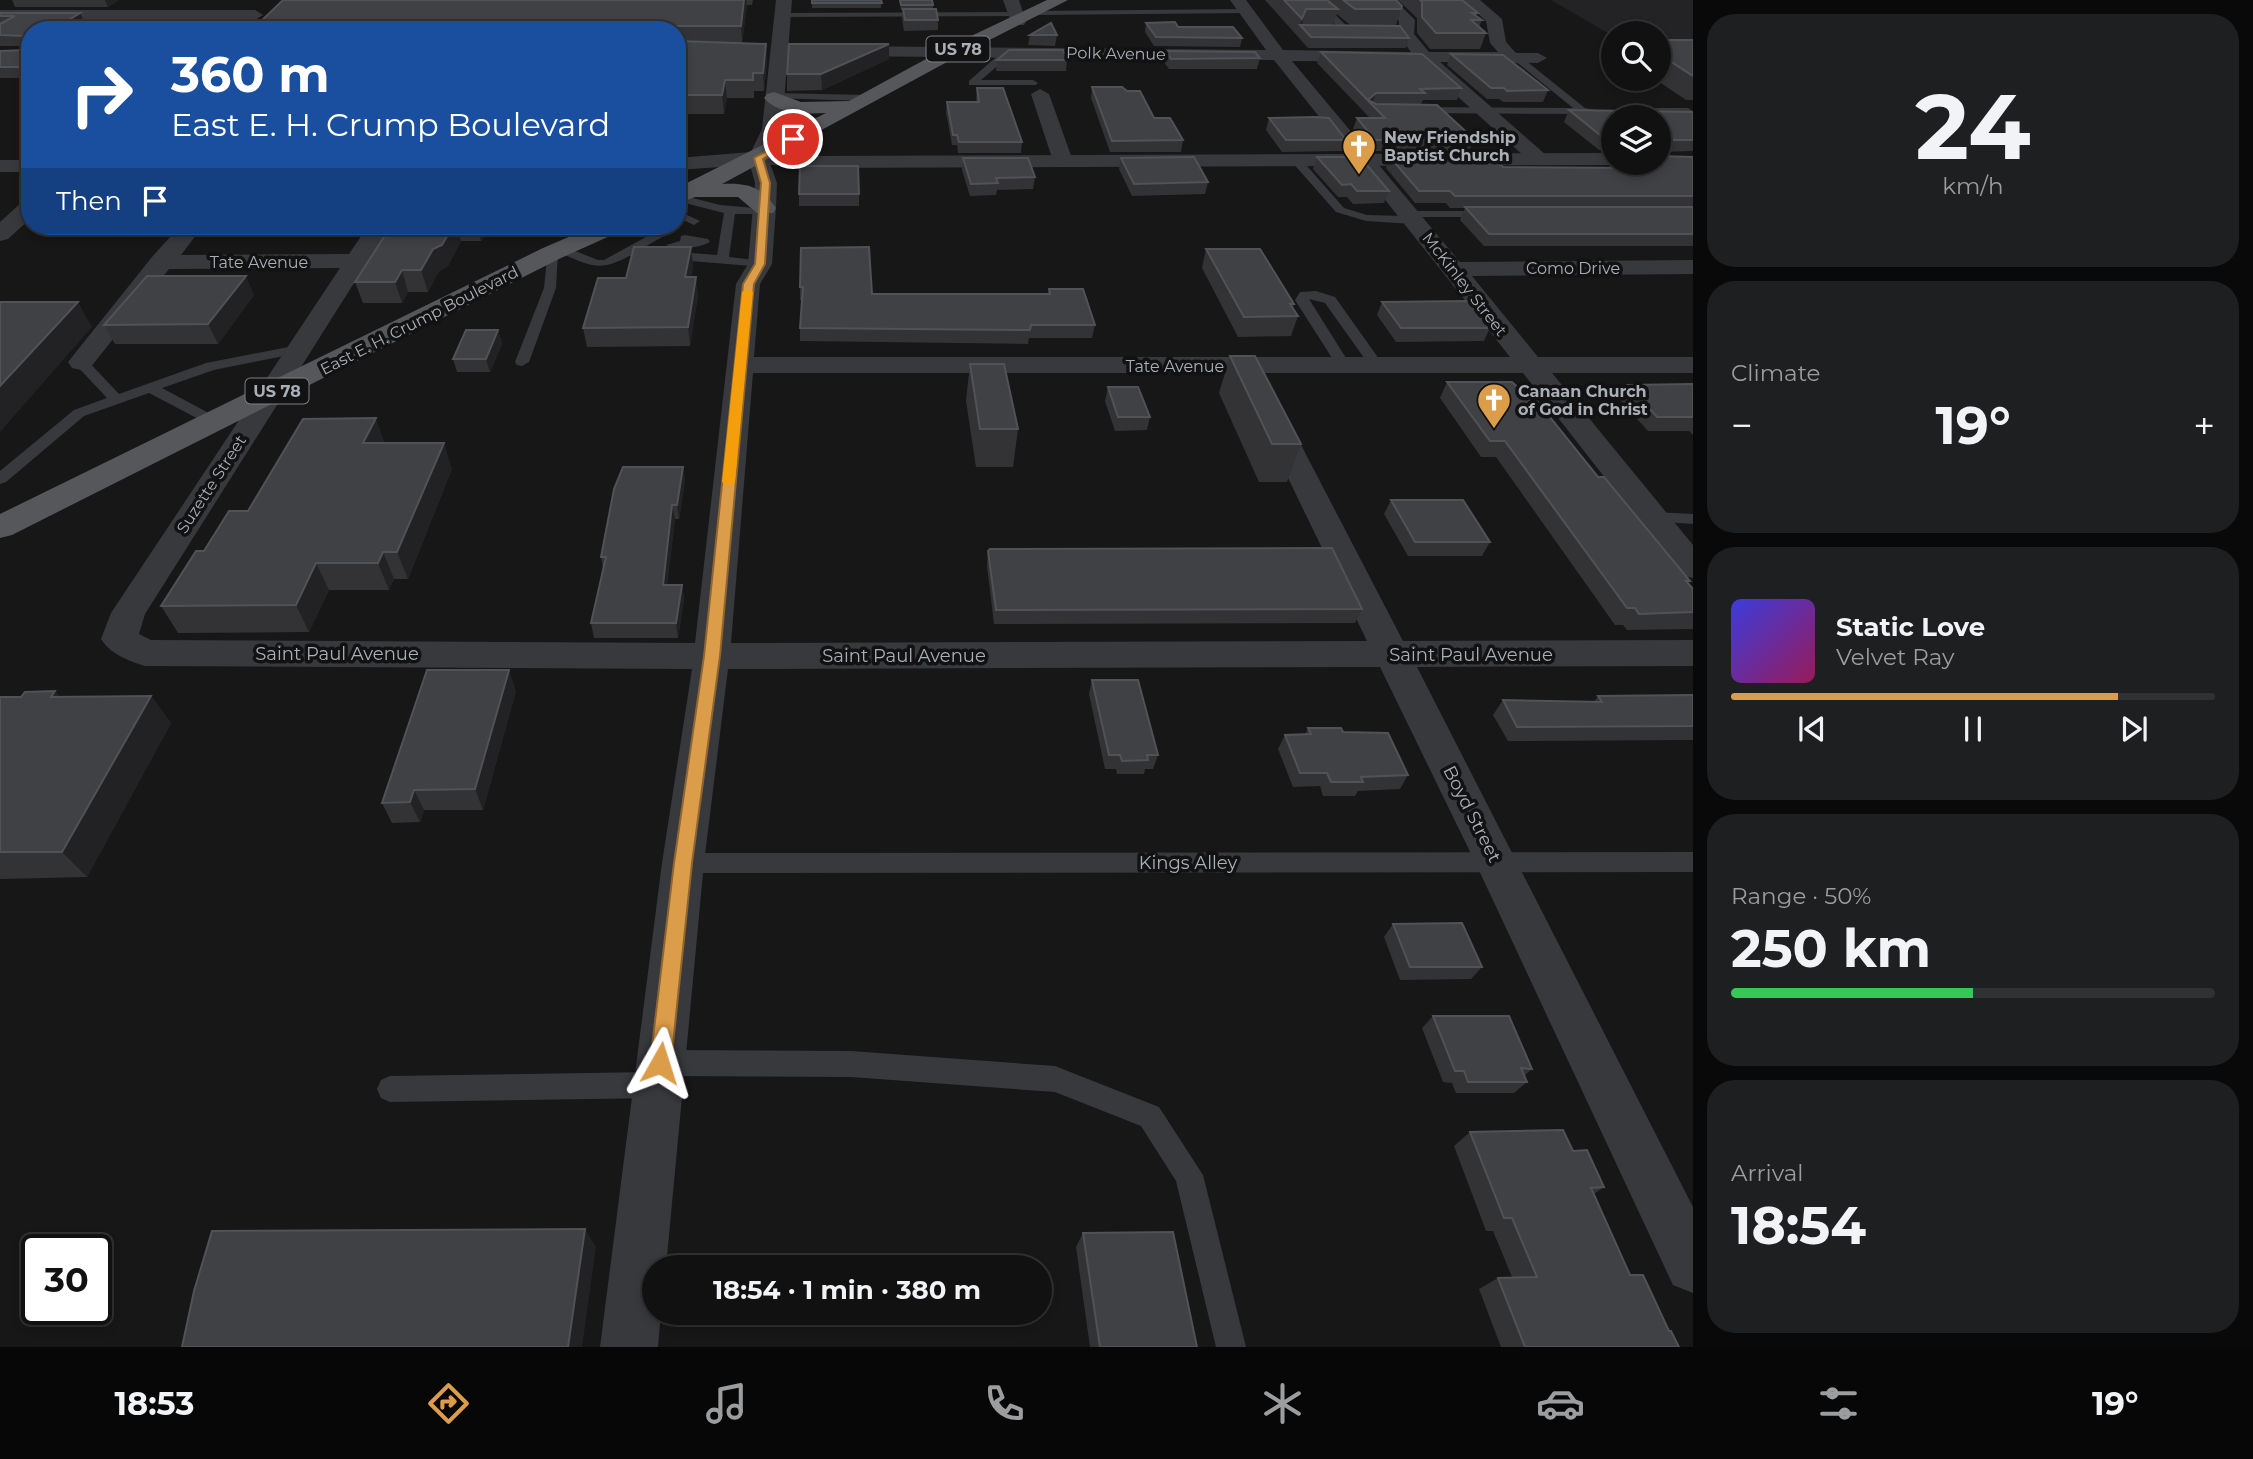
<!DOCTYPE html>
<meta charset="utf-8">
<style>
:root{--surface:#111112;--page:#1e1f20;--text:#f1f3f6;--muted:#9c9d9f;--line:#303132;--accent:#dc9d4b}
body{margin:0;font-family:Montserrat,sans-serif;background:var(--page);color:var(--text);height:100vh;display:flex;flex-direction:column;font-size:26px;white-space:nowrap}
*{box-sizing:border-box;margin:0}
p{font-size:23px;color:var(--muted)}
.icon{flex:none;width:38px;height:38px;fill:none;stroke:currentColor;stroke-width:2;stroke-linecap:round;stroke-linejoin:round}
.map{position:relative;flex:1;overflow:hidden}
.sheet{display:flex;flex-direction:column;gap:14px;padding:14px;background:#09090a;width:560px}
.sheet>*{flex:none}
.hud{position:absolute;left:21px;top:21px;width:665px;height:214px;border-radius:28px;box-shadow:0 4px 10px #0003,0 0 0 2px var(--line);background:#1a4fa0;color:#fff;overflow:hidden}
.controls{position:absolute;left:1601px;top:21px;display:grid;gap:14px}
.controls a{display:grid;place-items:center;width:70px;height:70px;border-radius:50%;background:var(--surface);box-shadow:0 4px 10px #0003,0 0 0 2px var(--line);font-size:35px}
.speed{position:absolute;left:21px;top:1234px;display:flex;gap:14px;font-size:35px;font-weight:700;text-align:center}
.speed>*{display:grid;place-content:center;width:91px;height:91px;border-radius:50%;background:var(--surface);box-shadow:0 4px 10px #0003,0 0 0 2px var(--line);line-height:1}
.speed .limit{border:4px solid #111;border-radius:10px;background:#fff;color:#111}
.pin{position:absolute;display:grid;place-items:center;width:60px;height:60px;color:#fff;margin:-30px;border:4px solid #fff;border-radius:50%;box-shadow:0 2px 7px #0007}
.me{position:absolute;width:77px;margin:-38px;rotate:6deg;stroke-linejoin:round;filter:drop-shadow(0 0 5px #0008)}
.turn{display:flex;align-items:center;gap:24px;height:147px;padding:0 35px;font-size:32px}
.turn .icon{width:91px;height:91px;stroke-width:2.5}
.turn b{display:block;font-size:49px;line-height:60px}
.then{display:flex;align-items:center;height:66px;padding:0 35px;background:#0003;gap:14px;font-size:26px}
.big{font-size:52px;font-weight:700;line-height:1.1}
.sheet .tile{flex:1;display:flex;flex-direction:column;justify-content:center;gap:10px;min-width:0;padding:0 24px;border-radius:28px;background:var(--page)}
.sheet .dial{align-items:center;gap:0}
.dial b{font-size:91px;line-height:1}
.song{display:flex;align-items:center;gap:21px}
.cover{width:84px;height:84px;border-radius:10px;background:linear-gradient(135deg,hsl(240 70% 55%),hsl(330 70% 35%))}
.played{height:7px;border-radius:4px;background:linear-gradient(90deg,var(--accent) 80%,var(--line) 80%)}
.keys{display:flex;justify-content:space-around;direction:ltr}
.heat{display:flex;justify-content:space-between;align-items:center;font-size:38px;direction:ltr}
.charge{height:10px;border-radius:5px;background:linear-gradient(90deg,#34c759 50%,var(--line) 0)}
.trip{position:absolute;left:642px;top:1255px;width:410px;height:70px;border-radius:35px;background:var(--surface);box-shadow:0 4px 10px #0003,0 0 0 2px var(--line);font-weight:700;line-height:70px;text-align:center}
.dock{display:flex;height:112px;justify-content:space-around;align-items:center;background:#070707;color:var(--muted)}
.dock .icon{width:49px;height:49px}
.dock .current{color:var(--accent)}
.dock b{font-size:32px;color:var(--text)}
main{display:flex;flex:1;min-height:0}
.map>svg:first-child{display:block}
</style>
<main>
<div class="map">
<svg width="1693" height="1347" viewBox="0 0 1693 1347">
<rect width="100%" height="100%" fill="#171718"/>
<path fill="#232325" d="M1551,0H1693V55H1659V33H1614L1613,36Z"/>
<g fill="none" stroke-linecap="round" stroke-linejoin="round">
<path fill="#38393d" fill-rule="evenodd" d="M1315,1H1321L1350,29V33H1344L1315,5Z
M1249,9L1246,13L1036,15L1032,13L1036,11Z
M1015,12L1018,16L783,17L779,15L783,13Z
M1005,49L1009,52L1008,57L981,80H1033L1038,83L1036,85H969V81Z
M1512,55L1525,60L1585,108L1601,111L1596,114H1583L1416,113L1411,110L1416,107L1573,108L1519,64L1509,60V56Z
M774,93L868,95L873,98L868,101L771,98L769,96Z
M1633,108H1688L1693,111L1688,114L1630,113V109Z
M1291,157H1299L1344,208L1367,215L1405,216V212L1409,211H1489L1495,214L1489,217H1418L1420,220L1414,224L1366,221L1336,212L1291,161Z
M677,194L720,205L768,209L770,211L764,214H735L729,257L764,261V267L629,256C598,273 589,265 558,252L556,288L529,362L522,366L517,365L515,362L544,288L548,250H555L560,245L598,260H604L666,226H677V223L680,226L678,228L641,249L717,255L724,213L677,201Z
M687,215L700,221L694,225L683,220V216Z
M685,235L708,239L710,242C700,248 676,251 666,245L680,241L681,236Z
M1316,291L1335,297L1384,366L1382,369H1372L1325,303L1309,299L1351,366L1344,370L1339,369L1295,300L1300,292Z
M299,345L304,346V352L214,370L162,388L220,419L223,422L220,425H210L149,393L84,416L6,482L0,484V471L74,410L107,398L76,365V359H86L119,394L206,363Z
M1653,512L1693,514V524L1647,521L1645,517L1647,513Z
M1693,852V872L683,873L675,870L672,863L675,856L683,853Z
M661,1050L851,1051L1055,1066L1159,1107L1203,1175L1246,1347H1216L1176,1181L1141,1126L1055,1092L851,1077L667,1076L671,1085L667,1094L658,1098L390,1102L381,1098L377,1089L381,1080L390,1076L652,1072L648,1063L652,1054Z"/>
<path fill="#38393d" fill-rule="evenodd" d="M776,0H792L782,129L768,158L777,183L776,208L772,264L760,284L754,357H1510L1274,60L840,56L832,51L840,46L1266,50L1230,0H1246L1283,50L1411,52L1398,34L1399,21L1378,0H1395L1415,20L1414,34L1429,52H1498L1490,43L1486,21L1463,0H1480L1502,19L1506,42L1516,53H1538L1547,58L1538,63L1440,62L1546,155L1549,159L1546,163H1532L1419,62L1292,61L1460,262L1693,260V274L1472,276L1538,357H1693V373H1552L1693,545V578L1681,575L1523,373H753L731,643L1367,641L1258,416L1262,410L1272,407L1282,410L1286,416L1403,641L1693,640V666L1417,667L1693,1207V1293L1673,1285L1476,864L1380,667L728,669L704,863L666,1267H654V1312H661L658,1347H600L662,863L692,669L145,666C129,661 110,654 101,639L111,613L340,268L169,269L90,368L81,370L72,368L68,362L152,257L180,226H203L181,255L349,254L368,226H390L145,614L139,634L151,640L695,643L736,284L748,264L755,183L750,165L677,170V158L751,152L762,129Z
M1003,0H1019L1026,22L1024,25H1012Z
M0,10H255L263,15L255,20H0Z
M1040,89L1049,94L1073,161L1070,165H1056L1053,161L1031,94Z
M0,160H30V172H0Z
M30,201V219L8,239L0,241V222L22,202Z"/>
<path fill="#38393d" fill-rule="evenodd" d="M758,152L804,156L1614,153V163H1622L1614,165L804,168L750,163L747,158L750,153Z"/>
<path fill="#55575b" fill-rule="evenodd" d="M1047,0H1068L960,55L722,184C747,183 761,186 776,208L773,213H757L738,197H695L677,204V188L826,113C806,114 779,115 764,98L767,94L774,92L801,102L849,101L948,47Z
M594,226H625L621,231L561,258L12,535L0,538V514L543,248Z"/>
</g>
<path fill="#333336" d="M12,0H119L108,7H15Z
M283,0H753L752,5H747L742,43L767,61L764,91H754V98H727L724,114H677V30H259L257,25Z
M812,0H881V8H812Z
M899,0H932L933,9L938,20V30L904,31L902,19L903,10H901Z
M1265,0H1396L1401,9L1396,25H1350L1337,14L1333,25L1409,38L1406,48H1308Z
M1398,0H1462L1478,13L1476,16L1482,20L1479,27L1486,33L1480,49H1430L1417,33V18Z
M0,13H80L85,23H178L181,30H30V78H0V51L26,50L27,46H0Z
M1146,23L1178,27L1242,38L1240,47L1154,46L1145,32Z
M1030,35H1057L1055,46L1028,45Z
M1659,40H1693V100H1686L1655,79H1659Z
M889,44V59L822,90L787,91V74Z
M1166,51L1260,58L1257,69H1169L1164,62Z
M1321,52L1461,88L1457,100H1423L1421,104L1474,139L1469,151H1371L1353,129L1357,118H1370L1317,63Z
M1451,54L1548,90L1543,102H1503L1499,99H1487L1447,65Z
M997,60H1067L1066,71H996Z
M1092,87L1154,118L1183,140L1181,152H1110L1091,98Z
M977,88L1022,142L1021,153H958L957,145H952L946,112L947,102H976Z
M1569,110L1693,112V151L1661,152L1659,155L1614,117V151L1599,150L1564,122Z
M1269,118L1346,140L1343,151L1282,152L1266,130Z
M1317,157L1389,191L1384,203L1353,204L1347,197H1338L1313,169Z
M1390,157L1503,167L1621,168L1619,166L1621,163H1659L1693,157V246H1484L1460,220L1465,208H1450L1446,203H1415L1386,168Z
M963,158L1035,177L1033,189L997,190L996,195L970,196L962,170Z
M1121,158L1208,182L1205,194L1132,196L1119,169Z
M799,194H859V206H799Z
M391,226H492L481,241H461L448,266L439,271L428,292H408L402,303H363L355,282Z
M691,247L693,265L691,277L698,295L690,346L587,347L583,328L626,278Z
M1206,249L1294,304L1293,308L1298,316L1291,336L1238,337L1202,268Z
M800,287L872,294H1048L1049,289L1095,325L1092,338H1029L1028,344L800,341V328L802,300H800Z
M254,295L218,344H115L104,325Z
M1382,302L1490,328L1484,341L1396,342L1377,315Z
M498,330L502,344L490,372H457L453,359Z
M1230,356L1301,444L1287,482H1259L1219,393Z
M970,364L1018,429L1013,467H976L966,401Z
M1447,382L1598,477L1690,581L1688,583L1693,589V629L1627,630L1623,625H1615L1496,457H1481L1440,398Z
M1693,384V435L1689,431H1648L1619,399L1628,385Z
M1108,387L1150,417L1147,430L1115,431L1105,401Z
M385,443L452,469L408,579H394L389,590H329L309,632L178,633L161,606L248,511Z
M683,467L685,481L679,519H675L667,585H682L684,599L678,638H594L591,623L603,569L601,557Z
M1391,500L1490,542L1482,556H1408L1384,514Z
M988,551L1362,609L1355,623L994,624L987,566Z
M1092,680L1158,755L1153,769H1145L1144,774H1117L1116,769H1105L1089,694Z
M55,691L60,697L151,696L171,723L87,877L0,879V697H21Z
M516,691L483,810H424L420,822L392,823L382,803Z
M1693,695V740L1508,741L1493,715L1503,700L1594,702L1598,696Z
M1308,728L1343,732L1408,775L1400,789L1358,791L1355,796H1323L1320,786L1293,787L1278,749L1285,735H1305Z
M1393,924L1482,967L1471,979L1400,980L1384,937Z
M1433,1016L1532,1069L1524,1076L1527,1082L1514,1093H1456L1452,1083L1443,1082L1422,1028Z
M1470,1132L1573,1151L1604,1187L1594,1194L1630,1275L1679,1347H1501L1479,1289L1498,1278L1512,1277L1493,1231H1486L1454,1146Z
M1083,1233L1197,1347H1090L1076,1247Z"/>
<path fill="#222224" d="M105,0H119L108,7Z
M744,0H746L747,5L742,43L741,26Z
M1306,9L1302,26L1300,25L1302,19Z
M80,13L85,23H64Z
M178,23L181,30H169Z
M766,44L767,61L764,91L763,73Z
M889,44V59L822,90L821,74Z
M725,80L727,98L724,114L722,95Z
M1376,93L1372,105L1368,101Z
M453,226H457L461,241L448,266L439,271L428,292L421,270L433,249Z
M477,226H492L481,241Z
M691,247L693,265L687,295L685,277Z
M402,270L408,292L402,303L395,282Z
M246,276L254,295L218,344L208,324Z
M696,277L698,295L690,346L688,327Z
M78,302L92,327L0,432V386Z
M498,330L502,344L490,372L486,359Z
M376,418L385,444L363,443Z
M444,443L452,469L408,579L397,552Z
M683,467L685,481L679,519L677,505Z
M672,505L675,519L665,599L663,585Z
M383,552L394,579L389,590L378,563Z
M316,563L329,590L309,632L296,605Z
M682,585L684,599L678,638L676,623Z
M509,670L516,691L483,810L475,789Z
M55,691L77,719L51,697Z
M151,696L171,723L87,877L62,852Z
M414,790L424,810L420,822L410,802Z
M585,1229L596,1247L582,1347H568Z"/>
<path fill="#404144" stroke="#505256" stroke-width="2" d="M283,0H744L741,26H675V30H434L435,28L257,25Z
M812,0H881L882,3H812Z
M900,0H932L933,5H901Z
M1284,0H1327L1338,9H1306L1302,19Z
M1343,0H1396L1402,6L1401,9H1355Z
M1420,0H1462L1478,13H1472L1482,20H1471L1486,33H1436L1422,17V2Z
M903,9H936L938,20H905Z
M0,13H80L64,23H178L169,30H30V67H0V51L26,50L27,39L25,36L0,35V24L15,16H0Z
M1175,22L1178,27H1233L1242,38L1156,37L1146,23Z
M1051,23L1057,35H1030Z
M1300,25L1400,26L1409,38L1311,37Z
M1659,40H1693V76L1659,54Z
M677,41L766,44L763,73H753V80H725L722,95H677Z
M789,44H889L821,74H787Z
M1009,50H1063L1067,60H997Z
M1166,51L1255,52L1260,58L1171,59Z
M1321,52L1422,54L1461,88L1420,89L1425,93H1376L1368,100L1376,104L1437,105L1474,139L1375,140L1357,118H1385Z
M1451,54L1503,55L1548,90L1507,91L1504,88H1491Z
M1092,87H1122L1127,91H1140L1154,118H1170L1183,140L1112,141Z
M977,88H1003L1022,142H959L957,135H953L947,102H979Z
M1569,110L1693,112V140H1663V149H1659V117H1614V139H1605Z
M1316,117L1329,118L1346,140H1286L1269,118Z
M1492,156L1503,167L1642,168L1636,163H1659V156L1693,157V196H1455L1450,191H1419L1390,157Z
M1194,157L1208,182L1134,184L1121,158Z
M1317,157H1360L1389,191H1357L1351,184L1342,185Z
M963,158H1028L1035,177L996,178L998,183L971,184Z
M800,166H858L859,194H799Z
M1465,207H1693V234H1489Z
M391,226H453L442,245L433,249L421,270H402L395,282H355Z
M634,247H691L685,277H696L688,327L583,328L598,278H626Z
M869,247L872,294H1050L1049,289H1083L1095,325H1031L1030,330L800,328L803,287H800L801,248Z
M1206,249H1260L1294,304H1290L1298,316L1244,317Z
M147,276H246L208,324L104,325Z
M1468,301L1490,328H1401L1382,302Z
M0,302H78L0,386Z
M466,330H498L486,359H453Z
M1230,356H1255L1301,444H1272Z
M970,364H1004L1018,429H980Z
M1447,382H1512L1522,391H1529L1598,477H1604L1690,581H1686L1693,589V612L1639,614L1635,608H1627L1505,441H1490Z
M1693,384V417H1657L1628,385Z
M1108,387H1138L1150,417H1118Z
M376,418L363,443H444L397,552H383L378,563H316L296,605L161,606L196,551H204L229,511H248L303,419Z
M623,467H683L677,505H672L663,585H682L676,623H591L606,557H601L614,489Z
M1391,500H1463L1490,542H1415Z
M1332,548L1362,609L996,610L988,551L990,549Z
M427,670H509L475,789L414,790L410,802L382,803Z
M1092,680H1138L1158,755H1147L1148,760L1122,761L1120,755H1109Z
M55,691L51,697L151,696L62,852H0V697H21L25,692Z
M1693,695V726L1517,727L1503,700L1602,702L1598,696Z
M1308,728H1341L1343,732L1388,733L1408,775L1361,777L1363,782H1331L1327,773H1300L1285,735L1311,734Z
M1462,923L1482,967H1410L1393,924Z
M1433,1016H1509L1532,1069L1521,1068L1527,1082H1468L1464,1071H1455Z
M1563,1130L1573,1151L1587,1150L1604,1187L1591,1188L1630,1275H1643L1669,1331H1671L1679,1347H1525L1498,1278L1537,1277L1512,1218H1504L1470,1132Z
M585,1229L568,1347H182L194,1291L212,1231Z
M1173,1232L1197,1347H1100L1083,1233Z"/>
<path fill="#dc9d4b" stroke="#8f6631" stroke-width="2" d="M793,136L796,140L763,159L770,183L765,264L754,284L720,656L692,863L671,1063L668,1070L660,1073L653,1070L650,1063L674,863L704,656L743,284L755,264L761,183L754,158Z"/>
<path fill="#f59e0b" d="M748,289L753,292L735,482L729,486L722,482L742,292Z"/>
<defs>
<g id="church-pin" transform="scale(1.75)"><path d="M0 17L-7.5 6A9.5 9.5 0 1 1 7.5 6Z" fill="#dc9d4b" stroke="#121213"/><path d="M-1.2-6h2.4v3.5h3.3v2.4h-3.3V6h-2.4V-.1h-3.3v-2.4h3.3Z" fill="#fff"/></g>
</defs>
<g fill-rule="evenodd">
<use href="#church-pin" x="1359" y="146"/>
<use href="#church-pin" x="1494" y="400"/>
</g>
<g text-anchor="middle" stroke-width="7" stroke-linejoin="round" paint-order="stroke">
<g fill="#121213" stroke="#7c8086" stroke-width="2">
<rect x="926.5" y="36.5" width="63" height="25" rx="5"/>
<rect x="245.5" y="378.5" width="63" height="25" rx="5"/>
</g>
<g font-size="16" font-weight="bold" fill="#aaafb7">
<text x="958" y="55">US 78</text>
<text x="277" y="397">US 78</text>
</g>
<g font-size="16" fill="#aaafb7" stroke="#121213">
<text transform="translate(1116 53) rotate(1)" y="6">Polk Avenue</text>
<text x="259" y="268">Tate Avenue</text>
<text x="1573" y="274">Como Drive</text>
<text transform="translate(1465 284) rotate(52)" y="6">McKinley Street</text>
<text transform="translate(419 320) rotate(-27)" y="6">East E. H. Crump Boulevard</text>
<text x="1175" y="372">Tate Avenue</text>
<text transform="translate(211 484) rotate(-57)" y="6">Suzette Street</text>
</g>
<g font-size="16" font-weight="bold" fill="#aaafb7" stroke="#121213" text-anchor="start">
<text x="1384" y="143">New Friendship<tspan x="1384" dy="18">Baptist Church</tspan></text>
<text x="1518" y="397">Canaan Church<tspan x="1518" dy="18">of God in Christ</tspan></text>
</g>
<g font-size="18" fill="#aaafb7" stroke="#121213">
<text x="337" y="660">Saint Paul Avenue</text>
<text x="1471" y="661">Saint Paul Avenue</text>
<text x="904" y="662">Saint Paul Avenue</text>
<text transform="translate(1472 814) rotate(63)" y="6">Boyd Street</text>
<text x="1188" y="869">Kings Alley</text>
</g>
</g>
</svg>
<div class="controls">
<a><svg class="icon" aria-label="search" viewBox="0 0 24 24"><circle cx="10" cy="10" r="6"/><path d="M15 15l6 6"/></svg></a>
<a><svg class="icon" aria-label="layers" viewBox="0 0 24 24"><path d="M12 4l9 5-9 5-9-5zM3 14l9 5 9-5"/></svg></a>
</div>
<div class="speed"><div class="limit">30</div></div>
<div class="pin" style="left:793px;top:139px;background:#d93025"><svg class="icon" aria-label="arrive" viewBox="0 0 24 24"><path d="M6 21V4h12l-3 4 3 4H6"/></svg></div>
<svg class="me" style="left:660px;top:1063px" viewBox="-20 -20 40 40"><path d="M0-17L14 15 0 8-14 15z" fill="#dc9d4b" stroke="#fff" stroke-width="4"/></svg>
<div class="trip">18:54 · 1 min · 380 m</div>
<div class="hud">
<div class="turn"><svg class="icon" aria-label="right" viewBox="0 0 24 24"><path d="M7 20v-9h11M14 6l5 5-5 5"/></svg><div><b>360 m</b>East E. H. Crump Boulevard</div></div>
<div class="then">Then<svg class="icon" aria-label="arrive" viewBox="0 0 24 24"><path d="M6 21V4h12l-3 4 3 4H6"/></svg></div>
</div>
</div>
<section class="sheet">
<div class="tile dial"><b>24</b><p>km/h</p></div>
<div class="tile"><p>Climate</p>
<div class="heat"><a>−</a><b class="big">19°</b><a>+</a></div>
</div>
<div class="tile">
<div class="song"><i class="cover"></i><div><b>Static Love</b><p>Velvet Ray</p></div></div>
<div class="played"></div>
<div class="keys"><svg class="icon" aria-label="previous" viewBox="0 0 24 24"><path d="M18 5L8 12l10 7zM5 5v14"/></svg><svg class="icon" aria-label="pause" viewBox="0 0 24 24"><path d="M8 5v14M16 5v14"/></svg><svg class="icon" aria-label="next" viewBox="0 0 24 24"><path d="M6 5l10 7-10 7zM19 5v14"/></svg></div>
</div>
<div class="tile"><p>Range · 50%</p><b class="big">250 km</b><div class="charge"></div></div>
<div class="tile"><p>Arrival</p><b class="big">18:54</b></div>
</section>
</main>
<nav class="dock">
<b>18:53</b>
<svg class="icon current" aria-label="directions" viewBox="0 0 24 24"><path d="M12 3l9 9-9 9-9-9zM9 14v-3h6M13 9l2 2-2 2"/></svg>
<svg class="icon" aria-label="music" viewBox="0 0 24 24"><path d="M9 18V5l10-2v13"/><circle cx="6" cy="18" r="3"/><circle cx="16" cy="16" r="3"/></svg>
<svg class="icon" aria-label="phone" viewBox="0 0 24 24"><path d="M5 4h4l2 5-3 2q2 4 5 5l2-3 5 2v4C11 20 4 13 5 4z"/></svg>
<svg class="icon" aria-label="climate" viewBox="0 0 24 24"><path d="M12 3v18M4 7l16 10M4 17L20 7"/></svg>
<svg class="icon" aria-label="car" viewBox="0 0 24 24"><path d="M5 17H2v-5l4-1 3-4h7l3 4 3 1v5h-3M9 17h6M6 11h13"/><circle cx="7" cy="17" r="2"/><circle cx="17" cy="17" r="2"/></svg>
<svg class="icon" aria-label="filters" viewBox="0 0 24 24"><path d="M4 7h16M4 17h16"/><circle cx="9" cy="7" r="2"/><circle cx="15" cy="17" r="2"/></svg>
<b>19°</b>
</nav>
